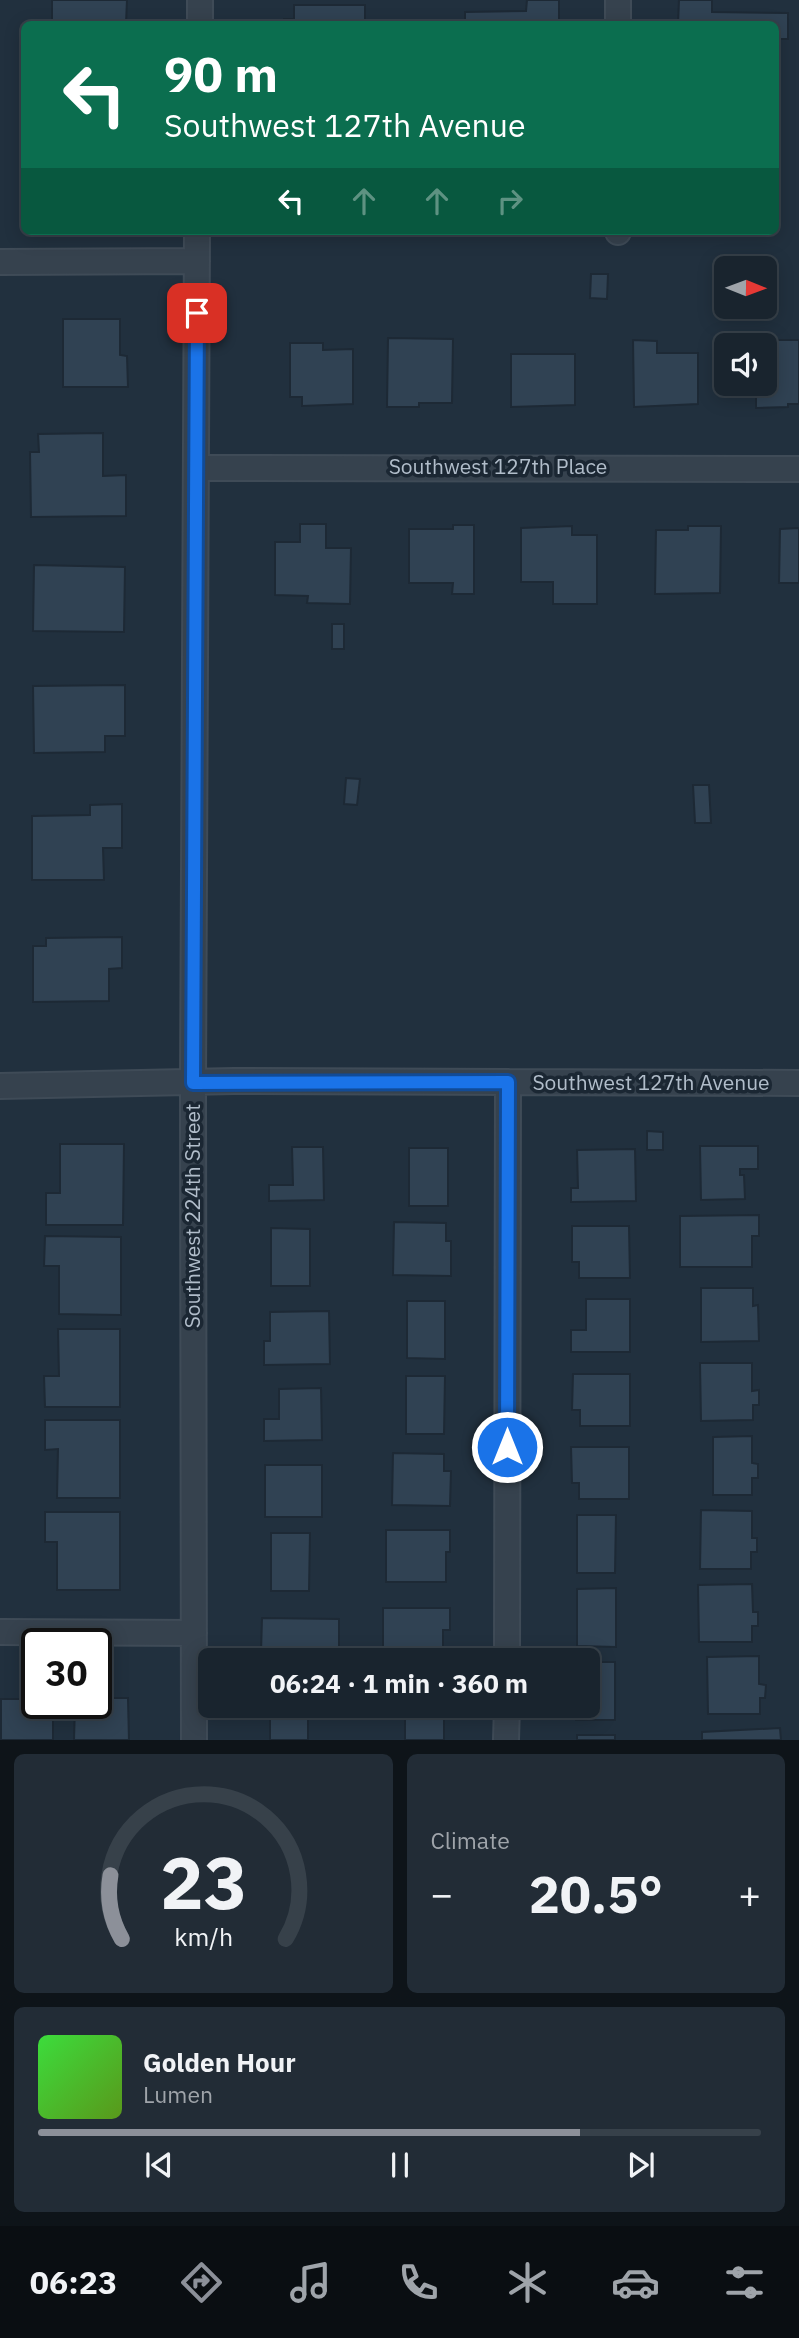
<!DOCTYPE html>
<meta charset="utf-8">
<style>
:root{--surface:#19242e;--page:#222c36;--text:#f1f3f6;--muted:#9fa4aa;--line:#37414a;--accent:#8c9099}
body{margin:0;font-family:"IBM Plex Sans",sans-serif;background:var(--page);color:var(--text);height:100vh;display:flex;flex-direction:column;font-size:26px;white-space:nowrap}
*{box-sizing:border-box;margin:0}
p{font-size:23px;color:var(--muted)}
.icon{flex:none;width:38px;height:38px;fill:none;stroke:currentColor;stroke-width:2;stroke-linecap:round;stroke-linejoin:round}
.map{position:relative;height:1740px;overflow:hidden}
.side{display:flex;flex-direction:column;gap:14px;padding:14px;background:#0e1419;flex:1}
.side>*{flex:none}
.hud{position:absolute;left:21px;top:21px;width:758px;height:214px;border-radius:10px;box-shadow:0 4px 18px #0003,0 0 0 2px var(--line);background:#0b6e4f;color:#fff;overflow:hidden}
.needle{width:46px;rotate:91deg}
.fabs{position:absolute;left:714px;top:256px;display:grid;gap:14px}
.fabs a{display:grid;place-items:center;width:63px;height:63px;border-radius:10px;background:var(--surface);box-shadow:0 4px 18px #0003,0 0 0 2px var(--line);font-size:35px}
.speed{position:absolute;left:21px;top:1628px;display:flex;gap:14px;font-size:35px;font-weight:700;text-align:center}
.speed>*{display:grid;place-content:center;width:91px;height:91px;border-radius:50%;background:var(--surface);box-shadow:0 4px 18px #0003,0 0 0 2px var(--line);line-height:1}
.speed .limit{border:4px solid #111;border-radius:10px;background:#fff;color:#111}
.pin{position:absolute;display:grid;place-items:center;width:60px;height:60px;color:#fff;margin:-30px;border-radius:14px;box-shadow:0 4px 10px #0006}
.me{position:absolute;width:77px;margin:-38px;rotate:0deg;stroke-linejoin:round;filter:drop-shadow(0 0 5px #0008)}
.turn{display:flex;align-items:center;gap:24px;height:147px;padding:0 28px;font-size:32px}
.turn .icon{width:91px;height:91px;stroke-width:2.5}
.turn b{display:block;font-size:49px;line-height:60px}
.lanes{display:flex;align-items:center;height:66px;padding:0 28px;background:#0003;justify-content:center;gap:35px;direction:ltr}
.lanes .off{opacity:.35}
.big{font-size:52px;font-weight:700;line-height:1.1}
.side .widget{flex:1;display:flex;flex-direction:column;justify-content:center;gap:10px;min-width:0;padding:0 24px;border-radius:10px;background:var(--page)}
.side .dial{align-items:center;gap:0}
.dial svg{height:182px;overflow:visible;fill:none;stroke:var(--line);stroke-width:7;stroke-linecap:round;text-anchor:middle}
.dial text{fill:var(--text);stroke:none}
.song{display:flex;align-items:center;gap:21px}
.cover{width:84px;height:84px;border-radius:10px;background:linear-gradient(135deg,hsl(120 70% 55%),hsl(90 70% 35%))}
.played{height:7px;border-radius:4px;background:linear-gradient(90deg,var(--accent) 75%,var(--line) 75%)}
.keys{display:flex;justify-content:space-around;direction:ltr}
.heat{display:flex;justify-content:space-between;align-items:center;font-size:38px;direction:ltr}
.side .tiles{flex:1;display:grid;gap:14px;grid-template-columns:1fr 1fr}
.widget:last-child{grid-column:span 2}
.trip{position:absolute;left:198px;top:1648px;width:402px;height:70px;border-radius:10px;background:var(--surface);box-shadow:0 4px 18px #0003,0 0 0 2px var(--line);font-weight:700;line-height:70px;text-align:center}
.tab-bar{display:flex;height:112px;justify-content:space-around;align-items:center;background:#0a0e12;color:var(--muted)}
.tab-bar .icon{width:49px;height:49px}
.tab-bar .active{color:var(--accent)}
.tab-bar b{font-size:32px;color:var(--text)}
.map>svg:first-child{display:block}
</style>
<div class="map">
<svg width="799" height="1740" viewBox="0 0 799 1740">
<rect width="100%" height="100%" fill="#21303e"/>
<path fill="#304253" stroke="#1d2935" stroke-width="2" d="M52,0H127L126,24H52Z
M527,0H559V24H465V12L526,11Z
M679,0H712V12L788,13V39H775V24H678Z
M294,5H365V24H284V19H294Z
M591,274H608L607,299L590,298Z
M63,319H120V355L127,356L128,387H63Z
M388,338L453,339L452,403H419V407H387Z
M633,340L657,341V353H698V404L634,407Z
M756,340H799V404H788V407L756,408V383H765V345H756Z
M290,343H323V350L353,349V404L302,406V397H290Z
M511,354H575V405L511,407Z
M103,433V476L126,475V516L31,517L30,452H39L38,434Z
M300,524H326V548H351L350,604L307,603L308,596L275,595V542H300Z
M453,525H474V594H452L453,583H409V529H453Z
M572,526V535H597V604H553V582H521V528Z
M688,526H721L720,593L655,594L656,530H688Z
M799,528V583H779L780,529Z
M34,565L125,567L124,632L33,631Z
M332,624H344V649H332Z
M125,685V736H105V752L34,753L33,686Z
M346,778L360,779L357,805L344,804Z
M693,785H709L711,823H695Z
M122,804V848H103L104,880H32V816L90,815V805Z
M122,937V968L109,969V1001L33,1002V946H46V938Z
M647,1131L663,1132V1150H647Z
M60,1144H124L123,1225H46V1193H60Z
M700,1146H758V1169H740V1175H744L745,1199L701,1200Z
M292,1147H323L324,1200L269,1201V1185H293Z
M409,1148H448V1206H409Z
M635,1149L636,1201L571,1202V1188H578L577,1150Z
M759,1215V1236H752V1267H680V1216Z
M394,1222L446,1223V1241H451V1276L393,1275Z
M572,1226H629L630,1278H579V1262H572Z
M271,1228L310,1229V1286H271Z
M45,1236L121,1237V1315L59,1314V1266H44Z
M701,1288H753V1306L758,1305L759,1341L701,1342Z
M586,1299H630V1352H571V1330H586Z
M407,1301H445V1359L407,1358Z
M329,1311L330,1364L264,1365V1341H270V1312Z
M58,1329H120V1407H45L44,1376H59Z
M700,1363H752V1391L759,1390V1405H753V1420L701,1421Z
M573,1374H630V1426H580V1410H572Z
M406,1376H445L444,1434H406Z
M321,1388L322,1440L264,1441V1419H279V1389Z
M45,1420H120V1498H57L58,1449L45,1450Z
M752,1436V1463L758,1464V1478H752V1495H713V1437Z
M571,1447H629V1499H579V1483H572Z
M393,1453L444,1454V1471H451L450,1506L392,1505Z
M265,1465H322V1517H265Z
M701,1510L752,1511V1538H757V1552H751V1569H700Z
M45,1512H120V1590H57V1542H45Z
M577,1515H616L615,1573H577Z
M386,1530H450V1552H446V1582H386Z
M271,1533H310L309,1591H271Z
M752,1584L753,1612H758V1626H752V1642H699L698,1585Z
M616,1588V1647L577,1646V1589Z
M383,1608H450V1630H443V1660H383Z
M262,1618L339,1619V1661H268V1652H261Z
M759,1656V1684L766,1685L765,1698H760V1714H708L707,1657Z
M588,1662H615V1720H576V1706H588Z
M96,1698H128L129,1740H74L75,1704L96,1703Z
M1,1699H37V1703H53V1740H1Z
M270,1706H308V1740H270Z
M405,1706H444V1740H405Z
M780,1728L781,1740H702V1732Z
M577,1735H615V1740H577Z"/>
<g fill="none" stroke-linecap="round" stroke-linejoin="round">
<g stroke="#3f4b57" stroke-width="28">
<path id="minor" d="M618,0V24
M200,24V0
M618,231V232
M0,262L197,261
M197,468L799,469
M0,1086L234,1081L799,1083
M0,1632L194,1633
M507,1661L508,1082
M194,1740L193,1083L197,231
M506,1740L507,1706"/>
</g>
<use href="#minor" stroke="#36424e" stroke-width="24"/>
</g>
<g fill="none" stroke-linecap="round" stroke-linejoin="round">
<g stroke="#114b97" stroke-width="18">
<path id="route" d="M197,313L193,1083L508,1082L507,1447"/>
</g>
<use href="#route" stroke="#1a73e8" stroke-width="12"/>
</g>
<g text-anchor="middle" stroke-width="7" stroke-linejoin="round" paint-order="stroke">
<g font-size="21" fill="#b1bdca" stroke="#1b2733">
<text x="498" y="474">Southwest 127th Place</text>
<text x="651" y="1090">Southwest 127th Avenue</text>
<text transform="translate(193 1216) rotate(-90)" y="7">Southwest 224th Street</text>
</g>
</g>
</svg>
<div class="fabs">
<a><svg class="needle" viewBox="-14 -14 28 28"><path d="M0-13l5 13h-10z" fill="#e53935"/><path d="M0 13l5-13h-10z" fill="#9fa4aa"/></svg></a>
<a><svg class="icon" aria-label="sound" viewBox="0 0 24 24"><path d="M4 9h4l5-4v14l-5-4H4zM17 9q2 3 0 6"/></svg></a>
</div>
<div class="speed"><div class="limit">30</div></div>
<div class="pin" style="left:197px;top:313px;background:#d93025"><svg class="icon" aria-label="arrive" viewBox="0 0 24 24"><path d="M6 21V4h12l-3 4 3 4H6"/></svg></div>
<svg class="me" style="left:507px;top:1447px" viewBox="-20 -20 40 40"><circle r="17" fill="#1a73e8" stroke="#fff" stroke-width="3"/><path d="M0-11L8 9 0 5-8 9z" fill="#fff"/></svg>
<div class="trip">06:24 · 1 min · 360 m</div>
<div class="hud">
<div class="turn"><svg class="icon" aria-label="left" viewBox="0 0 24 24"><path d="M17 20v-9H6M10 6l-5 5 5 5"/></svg><div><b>90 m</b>Southwest 127th Avenue</div></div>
<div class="lanes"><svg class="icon" aria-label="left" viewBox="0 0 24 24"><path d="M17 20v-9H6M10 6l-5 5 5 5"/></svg><svg class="icon off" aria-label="ahead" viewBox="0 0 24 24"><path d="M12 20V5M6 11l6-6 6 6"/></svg><svg class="icon off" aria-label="ahead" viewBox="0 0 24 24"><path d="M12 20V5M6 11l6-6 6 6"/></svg><svg class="icon off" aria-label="right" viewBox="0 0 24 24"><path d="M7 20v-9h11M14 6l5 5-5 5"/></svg></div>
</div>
</div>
<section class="side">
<div class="tiles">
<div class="widget dial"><svg viewBox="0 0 100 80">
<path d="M14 69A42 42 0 1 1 86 69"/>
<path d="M14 69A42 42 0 0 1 9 41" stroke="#8c9099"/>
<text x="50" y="56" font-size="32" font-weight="700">23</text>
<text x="50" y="72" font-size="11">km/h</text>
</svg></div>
<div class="widget"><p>Climate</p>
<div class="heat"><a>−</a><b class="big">20.5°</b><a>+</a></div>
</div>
<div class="widget">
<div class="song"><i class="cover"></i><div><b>Golden Hour</b><p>Lumen</p></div></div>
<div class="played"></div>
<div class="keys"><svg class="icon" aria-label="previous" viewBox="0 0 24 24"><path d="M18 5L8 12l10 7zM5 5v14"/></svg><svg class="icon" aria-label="pause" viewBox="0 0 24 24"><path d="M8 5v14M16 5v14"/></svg><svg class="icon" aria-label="next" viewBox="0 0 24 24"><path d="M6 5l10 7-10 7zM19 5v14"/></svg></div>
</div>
</div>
</section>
<nav class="tab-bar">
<b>06:23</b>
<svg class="icon active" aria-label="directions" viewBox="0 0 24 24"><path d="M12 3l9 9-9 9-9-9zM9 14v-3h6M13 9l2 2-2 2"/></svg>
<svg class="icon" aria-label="music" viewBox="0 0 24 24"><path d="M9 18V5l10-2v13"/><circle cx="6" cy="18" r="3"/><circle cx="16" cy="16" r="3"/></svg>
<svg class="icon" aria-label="phone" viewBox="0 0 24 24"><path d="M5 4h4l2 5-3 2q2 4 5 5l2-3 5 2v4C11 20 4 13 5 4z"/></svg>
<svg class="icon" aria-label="climate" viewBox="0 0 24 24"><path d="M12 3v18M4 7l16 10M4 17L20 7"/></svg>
<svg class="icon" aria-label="car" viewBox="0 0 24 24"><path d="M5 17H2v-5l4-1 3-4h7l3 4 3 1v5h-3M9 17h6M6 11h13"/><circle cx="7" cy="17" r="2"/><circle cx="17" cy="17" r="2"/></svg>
<svg class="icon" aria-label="filters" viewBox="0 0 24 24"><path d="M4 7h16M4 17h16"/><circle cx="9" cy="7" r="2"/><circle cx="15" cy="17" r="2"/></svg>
</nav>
